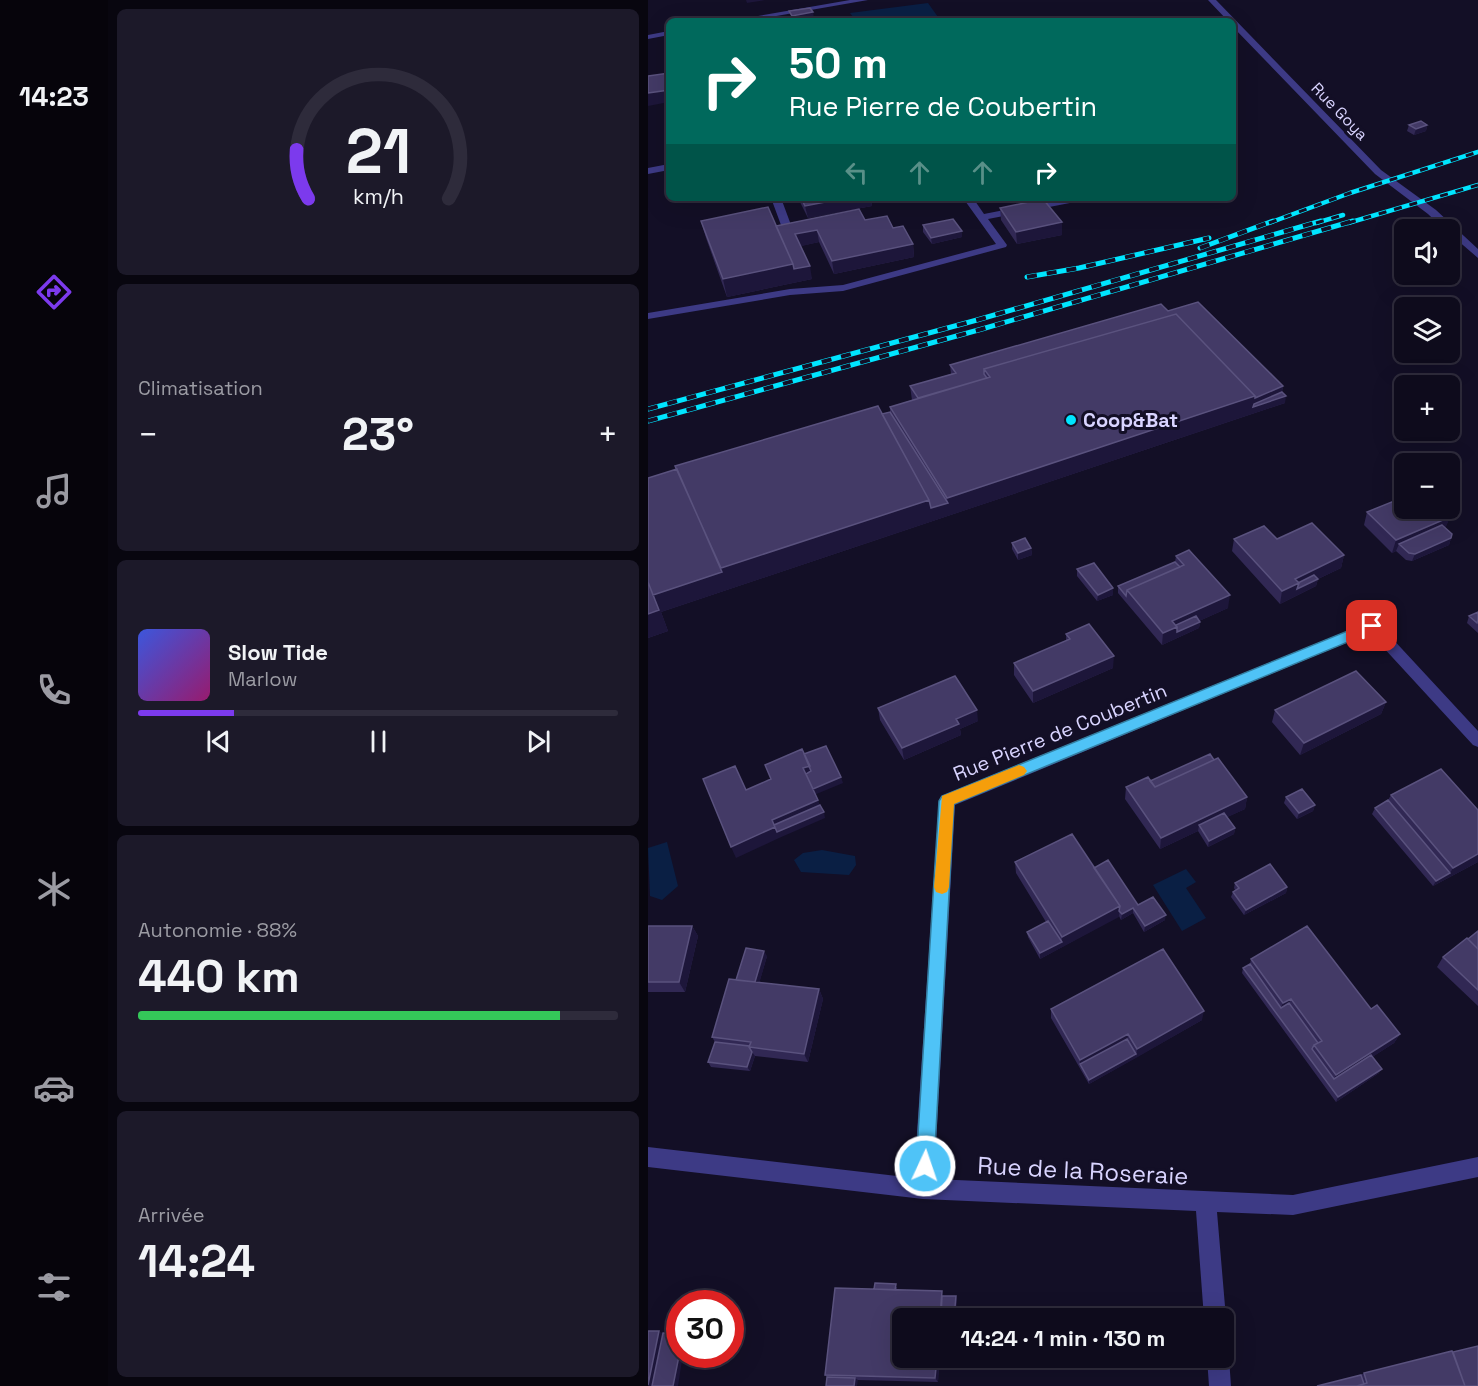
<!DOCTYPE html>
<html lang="fr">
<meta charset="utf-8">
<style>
:root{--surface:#0e0b1c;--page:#1c1929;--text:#f1f3f6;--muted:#9b9ba3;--line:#2e2b3b;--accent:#7c3aed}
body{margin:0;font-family:"Space Grotesk",sans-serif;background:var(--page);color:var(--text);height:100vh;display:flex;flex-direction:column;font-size:22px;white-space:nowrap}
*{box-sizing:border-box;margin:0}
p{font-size:20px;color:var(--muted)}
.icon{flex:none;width:33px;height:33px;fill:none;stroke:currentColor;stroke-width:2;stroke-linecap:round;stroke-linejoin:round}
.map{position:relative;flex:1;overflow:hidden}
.side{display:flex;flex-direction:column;gap:9px;padding:9px;background:#08060f;width:540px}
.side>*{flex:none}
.guide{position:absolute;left:18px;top:18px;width:570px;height:183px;border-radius:9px;box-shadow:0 6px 24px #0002,0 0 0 2px var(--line);background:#00695c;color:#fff;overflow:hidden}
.tools{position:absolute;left:746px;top:219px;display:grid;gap:12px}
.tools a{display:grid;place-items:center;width:66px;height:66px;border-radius:9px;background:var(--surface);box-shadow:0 6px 24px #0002,0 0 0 2px var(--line);font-size:30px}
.speed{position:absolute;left:18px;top:1290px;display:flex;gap:12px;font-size:30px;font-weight:700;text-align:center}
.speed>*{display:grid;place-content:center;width:78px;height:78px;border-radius:50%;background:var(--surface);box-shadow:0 6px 24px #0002,0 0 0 2px var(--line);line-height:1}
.speed .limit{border:9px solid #d22;background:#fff;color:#111}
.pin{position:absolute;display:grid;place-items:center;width:51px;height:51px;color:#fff;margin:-26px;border-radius:12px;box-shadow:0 3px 9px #0006}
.me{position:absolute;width:66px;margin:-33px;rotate:3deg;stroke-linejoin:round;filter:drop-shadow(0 0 4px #0008)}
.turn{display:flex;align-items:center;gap:21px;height:126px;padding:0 24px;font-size:27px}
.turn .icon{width:78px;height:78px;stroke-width:2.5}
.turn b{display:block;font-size:42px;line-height:51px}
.lanes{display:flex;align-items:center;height:57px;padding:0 24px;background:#0003;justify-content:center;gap:30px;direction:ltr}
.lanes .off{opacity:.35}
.big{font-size:45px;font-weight:700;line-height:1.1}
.side .widget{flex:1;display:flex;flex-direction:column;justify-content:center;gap:9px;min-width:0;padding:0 21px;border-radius:9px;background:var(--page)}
.side .dial{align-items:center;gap:0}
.dial svg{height:156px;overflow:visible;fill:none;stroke:var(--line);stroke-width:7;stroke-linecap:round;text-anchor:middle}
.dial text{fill:var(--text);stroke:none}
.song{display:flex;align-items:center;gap:18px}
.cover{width:72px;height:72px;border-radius:9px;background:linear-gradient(135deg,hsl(230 70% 55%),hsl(320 70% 35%))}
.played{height:6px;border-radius:3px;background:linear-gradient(90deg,var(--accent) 20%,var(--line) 20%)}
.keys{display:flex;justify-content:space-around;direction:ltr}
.heat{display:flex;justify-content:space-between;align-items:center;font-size:33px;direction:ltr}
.charge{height:9px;border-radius:4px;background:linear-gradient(90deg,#34c759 88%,var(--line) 0)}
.trip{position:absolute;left:244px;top:1308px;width:342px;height:60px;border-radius:9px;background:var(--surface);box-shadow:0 6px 24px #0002,0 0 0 2px var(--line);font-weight:700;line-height:60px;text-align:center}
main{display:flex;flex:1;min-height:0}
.tabs{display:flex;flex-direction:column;width:108px;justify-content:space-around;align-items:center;background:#06040b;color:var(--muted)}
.tabs .icon{width:42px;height:42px}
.tabs .current{color:var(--accent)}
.tabs b{font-size:27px;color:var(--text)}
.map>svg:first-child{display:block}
</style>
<main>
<nav class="tabs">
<b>14:23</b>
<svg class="icon current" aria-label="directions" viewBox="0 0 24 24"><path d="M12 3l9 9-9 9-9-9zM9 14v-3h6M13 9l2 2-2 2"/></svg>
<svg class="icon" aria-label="music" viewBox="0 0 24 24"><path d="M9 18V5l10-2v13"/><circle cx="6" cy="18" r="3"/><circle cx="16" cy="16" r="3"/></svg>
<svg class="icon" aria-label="phone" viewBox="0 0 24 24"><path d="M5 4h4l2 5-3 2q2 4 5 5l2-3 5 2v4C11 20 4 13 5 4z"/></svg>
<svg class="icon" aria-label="climate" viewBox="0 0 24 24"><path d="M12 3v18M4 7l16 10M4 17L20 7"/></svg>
<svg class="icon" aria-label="car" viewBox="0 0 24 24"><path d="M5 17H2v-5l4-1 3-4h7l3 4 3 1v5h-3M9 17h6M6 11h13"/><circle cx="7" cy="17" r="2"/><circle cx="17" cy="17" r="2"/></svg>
<svg class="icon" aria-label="filters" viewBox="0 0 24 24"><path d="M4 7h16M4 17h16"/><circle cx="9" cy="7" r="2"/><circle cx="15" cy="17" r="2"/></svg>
</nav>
<section class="side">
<div class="widget dial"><svg viewBox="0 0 100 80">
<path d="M14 69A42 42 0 1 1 86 69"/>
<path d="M14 69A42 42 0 0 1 8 44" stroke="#7c3aed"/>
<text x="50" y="56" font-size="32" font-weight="700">21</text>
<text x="50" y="72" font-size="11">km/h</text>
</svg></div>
<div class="widget"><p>Climatisation</p>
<div class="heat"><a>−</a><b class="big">23°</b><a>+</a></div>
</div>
<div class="widget">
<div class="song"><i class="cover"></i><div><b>Slow Tide</b><p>Marlow</p></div></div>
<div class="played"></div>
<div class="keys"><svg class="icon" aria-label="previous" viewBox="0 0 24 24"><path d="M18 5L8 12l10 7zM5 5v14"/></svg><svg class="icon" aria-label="pause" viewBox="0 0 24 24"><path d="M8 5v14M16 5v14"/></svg><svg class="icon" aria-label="next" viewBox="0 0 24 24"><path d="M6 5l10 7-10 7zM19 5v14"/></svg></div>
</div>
<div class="widget"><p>Autonomie · 88%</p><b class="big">440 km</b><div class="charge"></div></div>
<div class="widget"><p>Arrivée</p><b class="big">14:24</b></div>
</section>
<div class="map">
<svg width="830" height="1386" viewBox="0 0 830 1386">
<rect width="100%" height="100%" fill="#130f26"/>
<path fill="#0a1f44" d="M280,3L290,17L265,21H208L202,13Z
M19,842L30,886L14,900L2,896L0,848Z
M174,850L207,856L208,865L201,875L153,872L146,860L155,853Z
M538,869L548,882L538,888L558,918L534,931L505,885Z"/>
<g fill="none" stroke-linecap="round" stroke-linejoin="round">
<path fill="#3d3a85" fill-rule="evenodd" d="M178,18H184L185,21H177Z
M21,164V170L0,174V168Z
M123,198H133L143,225L142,227L133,225Z
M315,198H325L336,214L417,198H437L432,201L340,219L359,245L358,247L195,291L142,295L0,319V313L142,289L195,285L348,244Z"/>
<path fill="#3d3a85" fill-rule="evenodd" d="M560,0H568L733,170L788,210L830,249V258L801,233V230H797L780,214L727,174L585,27V21H580Z
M724,621L729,622L830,731V747L825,745L722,633L307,805L286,1179L645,1195L830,1157V1177L645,1215L569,1212L578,1318L576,1322V1318H556L548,1211L275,1199L0,1167V1147L266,1178L291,801L293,796Z
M576,1349L581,1358L583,1386H561L559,1358H576Z"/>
<path fill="#3d3a85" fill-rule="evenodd" d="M202,0H220L100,21H81Z
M21,31V35L0,39V35Z"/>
<g stroke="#00e5ff" stroke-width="4.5">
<path id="rail-far1" d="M621,223L702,193L830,152
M668,223L695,215
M700,223L830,185"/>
</g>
<g stroke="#00e5ff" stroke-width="5">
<path id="rail" d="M552,248L625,221
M379,277L431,268L561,238
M0,409L329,320L673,221
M0,421L334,329L705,221"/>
</g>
<use href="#rail-far1" stroke="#130f26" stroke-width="3" stroke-dasharray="8" stroke-linecap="butt"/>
<use href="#rail" stroke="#130f26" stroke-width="4" stroke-dasharray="10" stroke-linecap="butt"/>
</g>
<path fill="#312854" d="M761,125H779L778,131L766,135L759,131Z
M150,198H223L224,206L160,218Z
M352,208L414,222V235L369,244L353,220Z
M217,220L245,228L265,244L266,257L186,274L171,242L152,246L164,279L79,297L58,238L53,221L128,226Z
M275,225L314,231V237L284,244L275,232Z
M520,311L635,386L634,392L637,403L13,612L20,631L0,638V478L242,412V407L264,400L262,386L303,374L302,365Z
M719,512L802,517L797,528L803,538L801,545L764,561L758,560L748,551L744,553L716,525Z
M586,539H629L696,555L693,568L670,579L668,586L632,604L584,551Z
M364,543L383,548L384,555L370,560L364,549Z
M528,556L580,608L551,621L552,622L551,628L514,645L470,593V586L527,562Z
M429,569L465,595L449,601L429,576Z
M830,612V633L819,623L821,616Z
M418,634L465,668L385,703L366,675V663L418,641Z
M738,702L733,714L652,755L624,722L627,710Z
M230,708L330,721L312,729L313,735L256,760L232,720Z
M502,781L599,797L597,809L579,817L587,828L586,834L560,847L550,831L512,849L477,799L478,787Z
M743,795L830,810V862L785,886L724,814L727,808L740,800Z
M638,797L667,805L665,811L649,819L636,803Z
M367,862L446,868L490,905L517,920L496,932L485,913L473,920L471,916L392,959L380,937L379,932L398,922L368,873Z
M587,883L639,887L638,893L596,915L583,897L585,892L587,890L586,888Z
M0,926H44L50,936L37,992H0Z
M830,931V1006L789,967L795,957Z
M119,956L111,983L171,989L175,999L160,1062L107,1056L102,1071L63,1067L60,1062L67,1042L64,1037L88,980Z
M603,959L723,1009L752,1034L746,1043L724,1057L731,1073L688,1102L594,973L595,968L602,964Z
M403,1009L554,1020L441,1084L403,1018Z
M249,1287V1290L296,1296L309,1299L307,1318H255L305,1358V1363H291L290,1382L209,1380V1386H178L179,1377L177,1375L226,1289Z
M805,1352L830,1386H669L713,1375L716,1373Z"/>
<path fill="#1d163a" d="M98,0H117L99,3Z
M165,12L166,18L145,21L144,16Z
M21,90V102L0,106V93Z
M779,125L778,131L766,135L768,129Z
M198,198H223L224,206L160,218L157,206Z
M340,198H361L340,202Z
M490,198H504L490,201Z
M414,222V235L369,244L368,232Z
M169,230L171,242L150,247L147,234Z
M314,231V237L284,244L283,238Z
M265,244L266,257L186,274L184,261Z
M145,264L162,266L164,279L79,297L75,279Z
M635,386L632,398L638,396L637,403L13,612L20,631L0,638V579L73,568L281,500L300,503L299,498Z
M802,517L797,529L751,544L748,551L744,553L748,540Z
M803,538L801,545L764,561L767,554Z
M383,548L384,555L370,560V553Z
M696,555L693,568L649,589L670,579L668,586L632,604L634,591L647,579Z
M465,588V595L449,601L450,595Z
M582,595L580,608L529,631L552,622L551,628L514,645L515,633L524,621Z
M466,656L465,668L385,703V691Z
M738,702L733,714L652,755L656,743Z
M329,710L330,721L312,729L313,735L256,760L254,748L308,719Z
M162,766L165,778L160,780L155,768Z
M193,777L195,783L166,795L164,789Z
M599,797L597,809L554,829L551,825L550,831L512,849L513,838Z
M170,800L174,811L129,831L131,838L88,858L83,847L124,820Z
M667,805L665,811L649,819L651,813Z
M176,812L177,818L131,838L129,832Z
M587,828L586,834L560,847L561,841Z
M830,854V862L785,886L788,881L802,873L805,868Z
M639,887L638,893L596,915L598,910Z
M472,906L471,917L392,959V953L414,942V937Z
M485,908V913L473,920L474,914Z
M518,915L517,920L496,932L497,926Z
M44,926L50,936L37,992L31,982Z
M116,951L119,956L109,991L106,986Z
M171,989L175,999L160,1062L156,1054Z
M643,999L639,1008L631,1012L635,1003Z
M556,1011L554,1020L488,1058L489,1049Z
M480,1034L479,1043L432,1064V1060Z
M752,1034L746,1043L683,1084L688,1075Z
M104,1052L107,1056L102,1071L99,1067Z
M488,1054V1058L441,1084V1080Z
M734,1069L731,1073L688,1102L690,1097Z
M308,1296L309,1299L307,1318H306Z
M11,1331L19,1336L9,1386H0Z
M32,1351V1354H35L30,1386H25Z
M289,1358H292L290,1361L291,1363L290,1382L287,1378Z
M207,1378L210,1380L209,1386H206Z"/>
<path fill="#433a66" stroke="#5a527e" stroke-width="1.5" d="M162,8L165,12L144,16L141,11Z
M121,18L123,21H103Z
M21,73V90L0,93V76Z
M773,121L779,125L768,129L761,125Z
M153,198H198L157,206Z
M395,199L414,222L368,232L352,208Z
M120,207L145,264L75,279L53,221Z
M211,209L217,220L239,216L245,228L255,226L265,244L184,261L169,230L147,234L162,266L146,269L145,264L128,226Z
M305,219L314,231L283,238L275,225Z
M550,302L635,386L607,398V396L528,314L336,369V374L339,378L270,398L262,386L308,373L302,365L513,304L520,311Z
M528,314L607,396L299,498L242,407L342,377L336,369Z
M634,392L638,396L605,407L606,404Z
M230,406L281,500L73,568L27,466Z
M242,412L300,503L283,508L281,500L234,414Z
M29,469L74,572L5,595L0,582V478Z
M756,497V508H793L802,517L748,540L719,512Z
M664,523L696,555L647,579L651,583L634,591L586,539L616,526L629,539Z
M794,525L804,534L803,538L767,554L761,553L751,544Z
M377,538L383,548L370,553L364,543Z
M541,550L582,595L524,621L529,627L515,633L479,590L536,565L528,556Z
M527,562L532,567L479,590L478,596L470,586Z
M446,563L465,588L450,595L429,569Z
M666,575L670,579L649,589L651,583H650Z
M0,582L11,610L0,614Z
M830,612V620L829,623L821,616Z
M548,616L552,622L529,632V627L528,625Z
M441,624L466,656L385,691L366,663L422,639L418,634Z
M708,671L738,702L656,743L627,710Z
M307,676L329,710L308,719L311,724L254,748L230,708Z
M178,746L193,777L165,789L158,774L163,771L156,754Z
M154,749L162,766L155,768L170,800L124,820L127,827L83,847L55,779L87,766L98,790L123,779L117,765Z
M562,754L566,760L507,787L502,781Z
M570,758L599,797L513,838L478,787L500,777L507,787Z
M793,769L830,810V854L805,868L743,795Z
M654,789L667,805L651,813L638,797Z
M740,800L802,873L788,881L727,808Z
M172,805L176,812L129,832L126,825Z
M576,813L587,828L561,841L551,825Z
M424,834L472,906L414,937L367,862Z
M460,860L490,905L505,897L518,915L497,926L485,908L474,914L471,911L472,906L446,868Z
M622,864L639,887L598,910L585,892L591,888L587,883Z
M400,921L414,942L392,953L379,932Z
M0,926H44L31,982H0Z
M659,926L723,1009L729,1005L752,1034L688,1075L666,1045L674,1041L643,999L635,1003L603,959Z
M830,931V949L820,939Z
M819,938L830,949V990L795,957Z
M98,948L116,951L107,982L88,980Z
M515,949L556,1011L489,1049L480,1034L432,1060L403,1009Z
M602,964L633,1008L641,1003L670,1043L666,1045L664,1049L686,1079L723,1055L734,1069L690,1097L595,968Z
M81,979L171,989L156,1054L101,1047L103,1042L64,1037Z
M479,1039L488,1054L441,1080L432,1064Z
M67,1042L101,1046V1047L104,1052L99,1067L60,1062Z
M227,1283L248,1284L247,1290L226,1289Z
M187,1288L294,1291L292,1318H255V1358H289L287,1378L177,1375Z
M294,1296H308L306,1318H293Z
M0,1331H11L0,1385Z
M15,1333L32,1334V1351L25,1386H4Z
M830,1346V1386H817L805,1352Z
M804,1351L817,1386H709L719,1383L716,1373Z
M290,1358H304V1361H290Z
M713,1375L716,1384L709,1386H669Z
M179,1377L207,1378L206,1386H178Z"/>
<path fill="#4fc3f7" stroke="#337fa1" stroke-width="1.5" d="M724,621L731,626L729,630L306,804L286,1166L283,1173L277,1176L270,1173L268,1166L291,801L294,796Z"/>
<path fill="#f59e0b" d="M371,765L376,767L379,771L376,775L306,804L301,887L299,892L294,894L288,892L286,887L294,796Z"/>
<circle fill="#00e5ff" stroke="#130f26" stroke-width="2" cx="423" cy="420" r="6"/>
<g text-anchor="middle" stroke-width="6" stroke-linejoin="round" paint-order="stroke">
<g font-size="16" fill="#d9d4ff" stroke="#130f26">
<text transform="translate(692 111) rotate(46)" y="6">Rue Goya</text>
</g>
<g font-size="20" font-weight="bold" fill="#d9d4ff" stroke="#130f26" text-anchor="start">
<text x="435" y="427">Coop&amp;Bat</text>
</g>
<g font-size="20" fill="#d9d4ff" stroke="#130f26">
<text transform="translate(412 732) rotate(-22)" y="7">Rue Pierre de Coubertin</text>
</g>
<g font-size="24" fill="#d9d4ff" stroke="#130f26">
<text transform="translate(435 1171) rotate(3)" y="8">Rue de la Roseraie</text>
</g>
</g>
</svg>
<div class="tools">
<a><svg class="icon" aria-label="sound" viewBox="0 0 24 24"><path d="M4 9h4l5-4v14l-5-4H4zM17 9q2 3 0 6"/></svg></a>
<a><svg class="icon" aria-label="layers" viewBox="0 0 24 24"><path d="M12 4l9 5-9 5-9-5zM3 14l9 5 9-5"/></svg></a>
<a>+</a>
<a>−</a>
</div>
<div class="speed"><div class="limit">30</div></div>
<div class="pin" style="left:724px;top:626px;background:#d93025"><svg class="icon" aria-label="arrive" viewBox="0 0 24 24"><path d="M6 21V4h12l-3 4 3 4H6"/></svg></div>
<svg class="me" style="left:277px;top:1166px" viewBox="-20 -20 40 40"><circle r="17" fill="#4fc3f7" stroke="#fff" stroke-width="3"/><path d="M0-11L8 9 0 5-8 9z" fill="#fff"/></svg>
<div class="trip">14:24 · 1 min · 130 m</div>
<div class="guide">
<div class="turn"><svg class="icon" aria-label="right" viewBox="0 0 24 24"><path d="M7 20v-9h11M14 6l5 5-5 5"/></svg><div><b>50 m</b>Rue Pierre de Coubertin</div></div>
<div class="lanes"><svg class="icon off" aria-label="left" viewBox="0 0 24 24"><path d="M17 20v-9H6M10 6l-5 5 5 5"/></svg><svg class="icon off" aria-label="ahead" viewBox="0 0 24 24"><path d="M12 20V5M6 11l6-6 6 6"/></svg><svg class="icon off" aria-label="ahead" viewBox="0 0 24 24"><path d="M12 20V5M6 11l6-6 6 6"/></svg><svg class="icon" aria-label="right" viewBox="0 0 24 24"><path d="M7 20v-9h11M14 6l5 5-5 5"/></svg></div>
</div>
</div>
</main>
